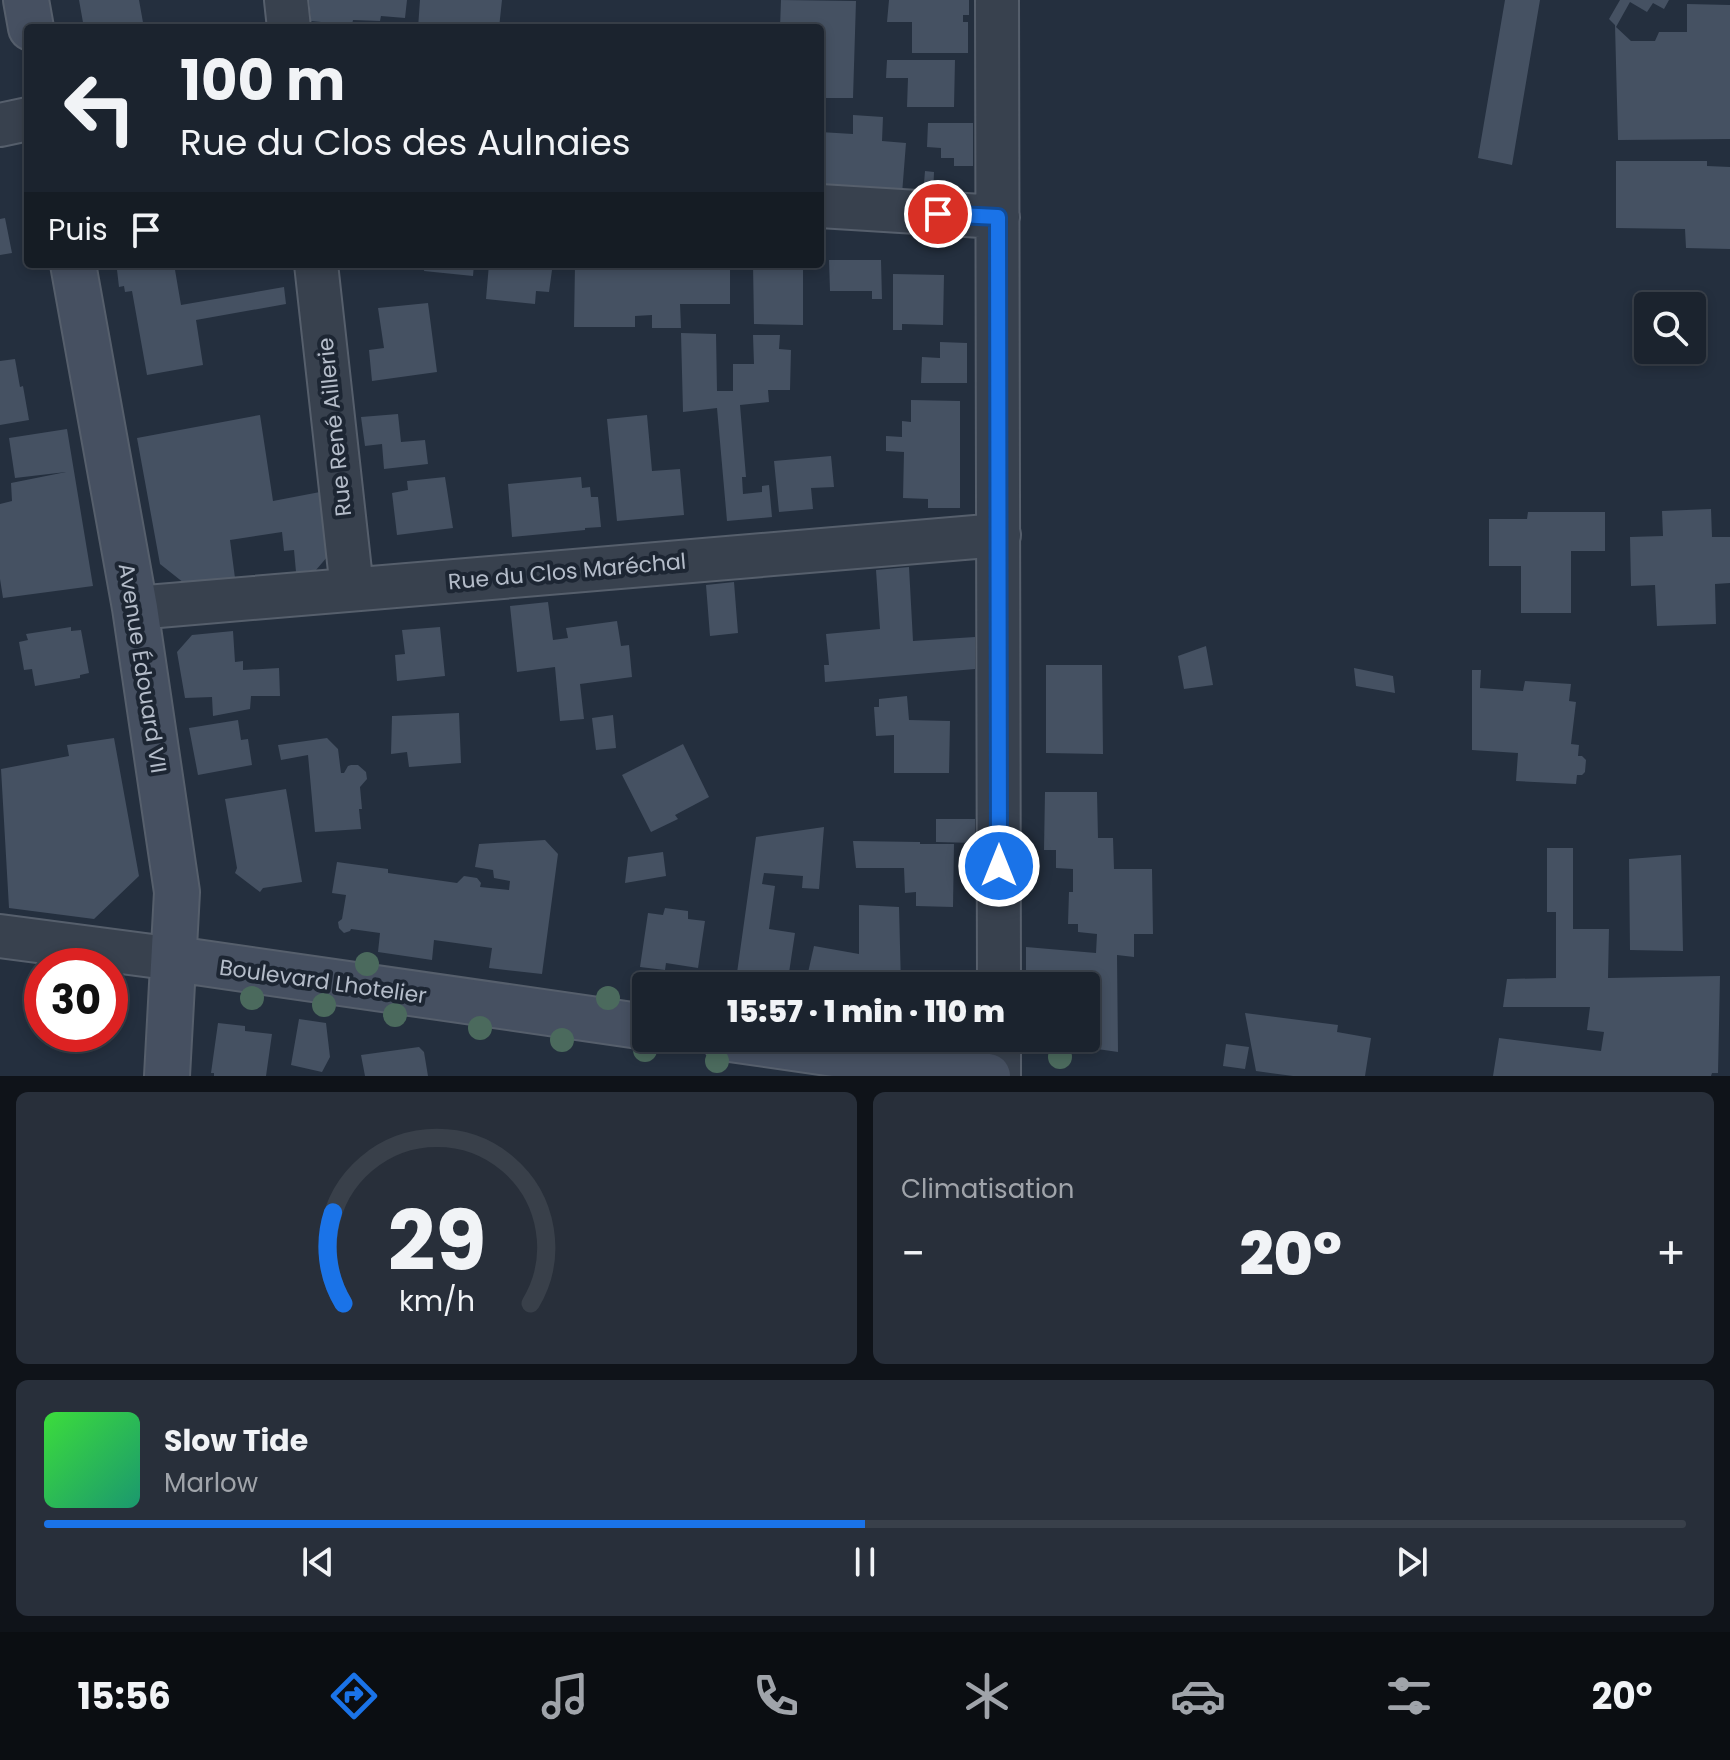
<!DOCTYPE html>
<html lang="fr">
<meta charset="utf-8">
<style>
:root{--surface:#1b232e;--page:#282f3a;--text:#f1f3f6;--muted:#a0a4aa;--line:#39404a;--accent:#1a73e8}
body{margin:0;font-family:Poppins,sans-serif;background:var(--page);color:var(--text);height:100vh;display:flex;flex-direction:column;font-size:30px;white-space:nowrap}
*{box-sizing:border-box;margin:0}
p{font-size:26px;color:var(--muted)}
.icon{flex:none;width:44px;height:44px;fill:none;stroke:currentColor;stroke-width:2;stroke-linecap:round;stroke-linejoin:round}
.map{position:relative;height:1076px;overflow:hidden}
.sheet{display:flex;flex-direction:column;gap:16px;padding:16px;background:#0f1319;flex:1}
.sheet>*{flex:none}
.banner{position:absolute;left:24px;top:24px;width:800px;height:244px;border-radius:8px;box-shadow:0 4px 12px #0003,0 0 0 2px var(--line);background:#1b232e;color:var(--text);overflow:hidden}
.tools{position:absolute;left:1634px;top:292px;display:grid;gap:16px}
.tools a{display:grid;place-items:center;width:72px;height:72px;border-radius:8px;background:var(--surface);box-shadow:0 4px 12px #0003,0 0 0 2px var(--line);font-size:40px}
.speed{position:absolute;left:24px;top:948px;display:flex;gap:16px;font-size:40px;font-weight:700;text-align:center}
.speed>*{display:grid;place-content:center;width:104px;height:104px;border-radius:50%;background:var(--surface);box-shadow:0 4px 12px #0003,0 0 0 2px var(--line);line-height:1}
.speed .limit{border:12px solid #d22;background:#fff;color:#111}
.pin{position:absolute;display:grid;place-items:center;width:68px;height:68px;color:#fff;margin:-34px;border:4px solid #fff;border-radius:50%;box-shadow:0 2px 8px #0007}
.me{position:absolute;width:88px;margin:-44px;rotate:0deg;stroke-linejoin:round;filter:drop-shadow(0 0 6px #0008)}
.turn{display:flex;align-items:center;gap:28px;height:168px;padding:0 24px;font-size:36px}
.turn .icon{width:104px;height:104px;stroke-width:2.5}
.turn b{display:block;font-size:56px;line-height:68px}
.then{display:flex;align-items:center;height:76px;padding:0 24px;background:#0003;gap:16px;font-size:30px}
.big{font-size:60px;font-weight:800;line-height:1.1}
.sheet .card{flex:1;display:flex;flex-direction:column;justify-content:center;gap:12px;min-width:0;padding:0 28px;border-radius:12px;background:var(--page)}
.sheet .dial{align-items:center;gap:0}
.dial svg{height:208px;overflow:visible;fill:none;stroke:var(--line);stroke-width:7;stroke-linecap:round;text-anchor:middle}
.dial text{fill:var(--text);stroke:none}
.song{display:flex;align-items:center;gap:24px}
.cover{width:96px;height:96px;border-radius:12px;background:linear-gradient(135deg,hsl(120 70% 55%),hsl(160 70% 35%))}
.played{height:8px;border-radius:4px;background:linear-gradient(90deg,var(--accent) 50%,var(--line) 50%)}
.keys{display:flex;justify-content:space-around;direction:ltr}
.heat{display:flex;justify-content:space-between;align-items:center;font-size:44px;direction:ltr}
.sheet .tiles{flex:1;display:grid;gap:16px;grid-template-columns:1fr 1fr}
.card:last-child{grid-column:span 2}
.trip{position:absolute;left:632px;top:972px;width:468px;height:80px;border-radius:8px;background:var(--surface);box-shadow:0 4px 12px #0003,0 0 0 2px var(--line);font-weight:800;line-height:80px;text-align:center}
.tabs{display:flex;height:128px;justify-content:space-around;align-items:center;background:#0b0e12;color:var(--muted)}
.tabs .icon{width:56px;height:56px}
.tabs .active{color:var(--accent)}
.tabs b{font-size:36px;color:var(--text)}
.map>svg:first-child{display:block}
</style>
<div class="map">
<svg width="1730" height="1076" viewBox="0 0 1730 1076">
<rect width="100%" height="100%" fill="#242f3e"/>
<path fill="#455162" d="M79,0H139L144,28H84Z
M309,0H407L405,18L381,16L380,21L353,20L352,25L311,21Z
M420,0H502L499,28H418Z
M781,0L856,1L853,98H820V28H780Z
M889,0H969V15H963V22H968V53H912V22H887Z
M1505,0H1540L1512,165L1478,158Z
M1620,0H1669L1664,9L1653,3L1647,12L1630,2L1616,27L1631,41H1655L1659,32H1687V4L1730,5V139L1618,140L1615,25L1609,19Z
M887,60H955L954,107H907L908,78H886Z
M853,115L883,117L882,141L906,143L902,194L820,188V132L853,134Z
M928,123H973V166H954V158H941V148L927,147Z
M1616,161H1707V166L1730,167V249L1686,248L1685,229L1616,228Z
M925,171L934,172L933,197L923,196Z
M5,218L12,253L0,255V219Z
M829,260H881L882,299H872V291H830Z
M123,264H174L181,305L284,287L286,304L196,320L203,365L147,375L132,291L125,292L124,286L119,287L117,270L124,269Z
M425,264H474L473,276L424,271Z
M489,264H539L538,269L552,270L549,292L536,291L535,304L486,299Z
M575,264H730V304H680L681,328H652V315L635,316V327H574Z
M753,264H803V325L754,324Z
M893,274L944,275L943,325L902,324V330H893Z
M428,303L437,372L372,381L369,350L384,348L378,308Z
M681,333L716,334L717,391H733V364H754L753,335H780L779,349L791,350L790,390H768L769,402L740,405L746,477H742L743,494L762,492V486L769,485L772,517L727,521L717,408L683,412Z
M940,342L967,343V383H921L922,357L940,358Z
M15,359L20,387L23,386L29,420L0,425V361Z
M911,400L960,401V508H928V499L903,498L904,452L886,451V436L902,437V421L911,422Z
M398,414L401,442L425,440L428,464L384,469L382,444L365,446L361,417Z
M260,415L273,501L320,492L328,556L316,570L296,572L294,550L284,551L282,532L230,540L235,578L184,583L160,564L137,438Z
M647,415L652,471L680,469L684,515L617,521L607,419Z
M67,429L93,586L3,598L0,579V504L12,501L11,483L66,472L15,478L9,438Z
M831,456L834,487L811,488L813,509L779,512L774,461Z
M445,477L453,528L397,535L392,493L408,490L407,481Z
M581,477L582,488L590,487L591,497H598L601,527L585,528V530L512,537L508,484Z
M1711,509L1712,537H1730V583L1715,584L1716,624L1657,626L1655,585L1631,586L1630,537L1663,536L1662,511Z
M1528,512H1605V551H1571V613H1521V566H1489V519H1527Z
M909,567L913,641L975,637V669L825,682L824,665H829L826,634L880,629L876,570Z
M734,582L738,633L710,636L706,585Z
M548,602L553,640L568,638L566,628L617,621L621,646L629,645L632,677L580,684L584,719L560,721L555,667L517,672L510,606Z
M71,627V631L81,630L89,673L80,675V678L35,686L32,669L24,670L19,642L28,640L26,634Z
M440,627L445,676L397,681L395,655L405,654L402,630Z
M233,631L235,662L243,661V670L279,668L280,696H251L250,709L213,716L212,697L185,698L177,652L192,635Z
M1206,646L1213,685L1184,689L1178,656Z
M1046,665H1102L1103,754L1046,753Z
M1354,668L1393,676L1395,693L1356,686Z
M1472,670H1481L1480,688L1523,691L1525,681L1571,684L1569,701L1576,702L1571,744L1579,745L1578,756H1582L1586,760L1585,772L1582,775H1577L1576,784L1516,781L1518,753L1472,750Z
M907,696L909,720L950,721L949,773H894V735L876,736L874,707H879V699Z
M459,713L461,763L409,767L407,752L391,754L392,716Z
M613,715L616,748L596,750L592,718Z
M238,720L241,740L248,739L252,765L198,775L189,728Z
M114,738L139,876L94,919L9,908L1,769L69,756L67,745Z
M327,738L338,749L341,773H344L348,766L351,765H358L366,772L367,779L360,787L362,809H359L361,829L315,832L308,755L281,760L278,745Z
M683,744L709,797L675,815L678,819L651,832L622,775Z
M286,789L302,882L263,888L260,892L235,873L237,868L225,799Z
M1045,792H1097L1098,838H1113L1114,869H1152L1153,934H1134V957L1117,955L1118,1052L1049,1042V1038H1086V986L1026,985V947L1096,953L1097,934L1078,932V924H1068L1069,892H1073V869L1056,868V850H1044Z
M936,819H975V843L936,842Z
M824,827L819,889L802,888L803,876L764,873L762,884L775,886L769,929L795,933L787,986L736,980L756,837Z
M545,840L558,854L542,974L489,968L492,948L434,940L432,960L378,952L380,933L351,929L350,931L344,933L339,928L338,922L342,919L346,895L332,893L337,862L388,869V873L457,883L464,876L477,878L481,883L480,887L509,890L510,881L494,878L493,870L475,867L479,844Z
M853,841L920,842V844H954L953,907L916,906V892L905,893L904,868H856Z
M1547,848H1573V929H1609L1608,978L1720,976L1718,1073H1712L1711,1076H1493L1499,1038L1601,1051L1604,1032L1587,1030L1590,1007H1503L1507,979L1556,978V912H1547Z
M663,852L666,876L625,883L628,857Z
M1681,855L1683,951L1630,950L1629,859Z
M859,905L899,907L901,986H861V984L850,982V986H805L814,946L859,954Z
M665,908L688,911V919L705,921L698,968L666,963L665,970L640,967L648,913L663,915Z
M1245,1013L1338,1025L1337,1032L1371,1038L1365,1076H1293L1256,1071Z
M299,1019L326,1023L330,1057L322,1072L291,1065Z
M218,1023L245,1026V1031L272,1034L266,1076H214V1073H211Z
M1226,1044L1249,1047L1245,1069L1223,1066Z
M419,1047L424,1052L428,1076H365L361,1055Z"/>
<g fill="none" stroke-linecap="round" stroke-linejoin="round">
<g stroke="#565f6c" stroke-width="46">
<path id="street" d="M286,0L289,28
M997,0L999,986
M0,125L28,119
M820,206L998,217
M316,264L352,589
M135,608L999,535
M0,936L175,959
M999,1038V1076"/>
</g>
<g stroke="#565f6c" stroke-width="48">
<path id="secondary" d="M26,0L31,28
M73,264L135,608L177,892L167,1076
M175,959L646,1027
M723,1038L988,1076"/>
</g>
<use href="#street" stroke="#38414e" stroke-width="42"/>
<use href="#secondary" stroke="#465061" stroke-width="44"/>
</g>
<g fill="#4b6a5d">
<circle cx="367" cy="964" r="12"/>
<circle cx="252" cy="998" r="12"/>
<circle cx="608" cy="998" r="12"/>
<circle cx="324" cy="1005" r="12"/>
<circle cx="395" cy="1015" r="12"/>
<circle cx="480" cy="1028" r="12"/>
<circle cx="562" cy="1040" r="12"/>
<circle cx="645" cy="1050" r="12"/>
<circle cx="1060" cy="1057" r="12"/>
<circle cx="717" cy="1061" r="12"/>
</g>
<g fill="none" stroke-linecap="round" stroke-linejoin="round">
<g stroke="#114b97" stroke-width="20">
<path id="route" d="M938,214L998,217L999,866"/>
</g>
<use href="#route" stroke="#1a73e8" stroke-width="14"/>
</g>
<g text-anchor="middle" stroke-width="8" stroke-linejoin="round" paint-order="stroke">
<g font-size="22" fill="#b4bcc9" stroke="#1d2633">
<text transform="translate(334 427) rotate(-96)" y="8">Rue René Aillerie</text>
<text transform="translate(567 571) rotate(-5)" y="8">Rue du Clos Maréchal</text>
<text transform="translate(143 668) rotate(81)" y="8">Avenue Édouard VII</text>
<text transform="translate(323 981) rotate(8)" y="8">Boulevard Lhotelier</text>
</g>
</g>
</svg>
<div class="tools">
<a><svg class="icon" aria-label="search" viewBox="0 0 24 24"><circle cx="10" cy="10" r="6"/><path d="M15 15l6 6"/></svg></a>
</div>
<div class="speed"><div class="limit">30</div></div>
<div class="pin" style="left:938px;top:214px;background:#d93025"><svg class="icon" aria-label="arrive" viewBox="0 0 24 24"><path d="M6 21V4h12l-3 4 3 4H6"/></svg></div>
<svg class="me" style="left:999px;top:866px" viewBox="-20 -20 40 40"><circle r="17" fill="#1a73e8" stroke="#fff" stroke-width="3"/><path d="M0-11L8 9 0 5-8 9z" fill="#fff"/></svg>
<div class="trip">15:57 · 1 min · 110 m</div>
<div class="banner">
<div class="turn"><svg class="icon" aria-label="left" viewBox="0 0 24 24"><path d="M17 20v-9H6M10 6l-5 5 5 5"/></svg><div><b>100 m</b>Rue du Clos des Aulnaies</div></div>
<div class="then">Puis<svg class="icon" aria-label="arrive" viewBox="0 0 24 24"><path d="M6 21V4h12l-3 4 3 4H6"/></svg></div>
</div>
</div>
<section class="sheet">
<div class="tiles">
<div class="card dial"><svg viewBox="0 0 100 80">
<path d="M14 69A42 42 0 1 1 86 69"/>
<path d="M14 69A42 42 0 0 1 10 34" stroke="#1a73e8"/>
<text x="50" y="56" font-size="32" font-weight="700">29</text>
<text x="50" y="72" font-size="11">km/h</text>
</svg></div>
<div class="card"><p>Climatisation</p>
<div class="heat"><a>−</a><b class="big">20°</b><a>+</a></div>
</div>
<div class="card">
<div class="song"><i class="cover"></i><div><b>Slow Tide</b><p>Marlow</p></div></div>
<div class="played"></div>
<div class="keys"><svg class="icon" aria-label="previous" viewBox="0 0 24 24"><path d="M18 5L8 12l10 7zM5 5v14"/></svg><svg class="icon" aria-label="pause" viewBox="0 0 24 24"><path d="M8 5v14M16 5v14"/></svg><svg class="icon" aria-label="next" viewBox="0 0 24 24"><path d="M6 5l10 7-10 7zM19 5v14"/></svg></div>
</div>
</div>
</section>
<nav class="tabs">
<b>15:56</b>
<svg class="icon active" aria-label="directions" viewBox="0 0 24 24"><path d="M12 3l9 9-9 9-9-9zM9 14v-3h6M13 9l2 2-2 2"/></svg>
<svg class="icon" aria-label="music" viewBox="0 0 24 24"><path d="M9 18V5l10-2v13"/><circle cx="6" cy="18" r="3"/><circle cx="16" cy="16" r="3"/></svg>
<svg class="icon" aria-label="phone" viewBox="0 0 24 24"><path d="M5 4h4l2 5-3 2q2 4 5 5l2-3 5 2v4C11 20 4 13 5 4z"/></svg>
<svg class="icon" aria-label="climate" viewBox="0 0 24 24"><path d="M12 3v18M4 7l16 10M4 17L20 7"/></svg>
<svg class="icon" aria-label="car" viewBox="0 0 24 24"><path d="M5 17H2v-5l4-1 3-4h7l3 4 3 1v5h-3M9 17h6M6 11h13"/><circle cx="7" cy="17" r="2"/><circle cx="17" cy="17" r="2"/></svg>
<svg class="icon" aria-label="filters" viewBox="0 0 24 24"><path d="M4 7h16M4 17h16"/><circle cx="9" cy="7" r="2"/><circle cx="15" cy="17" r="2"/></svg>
<b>20°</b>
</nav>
